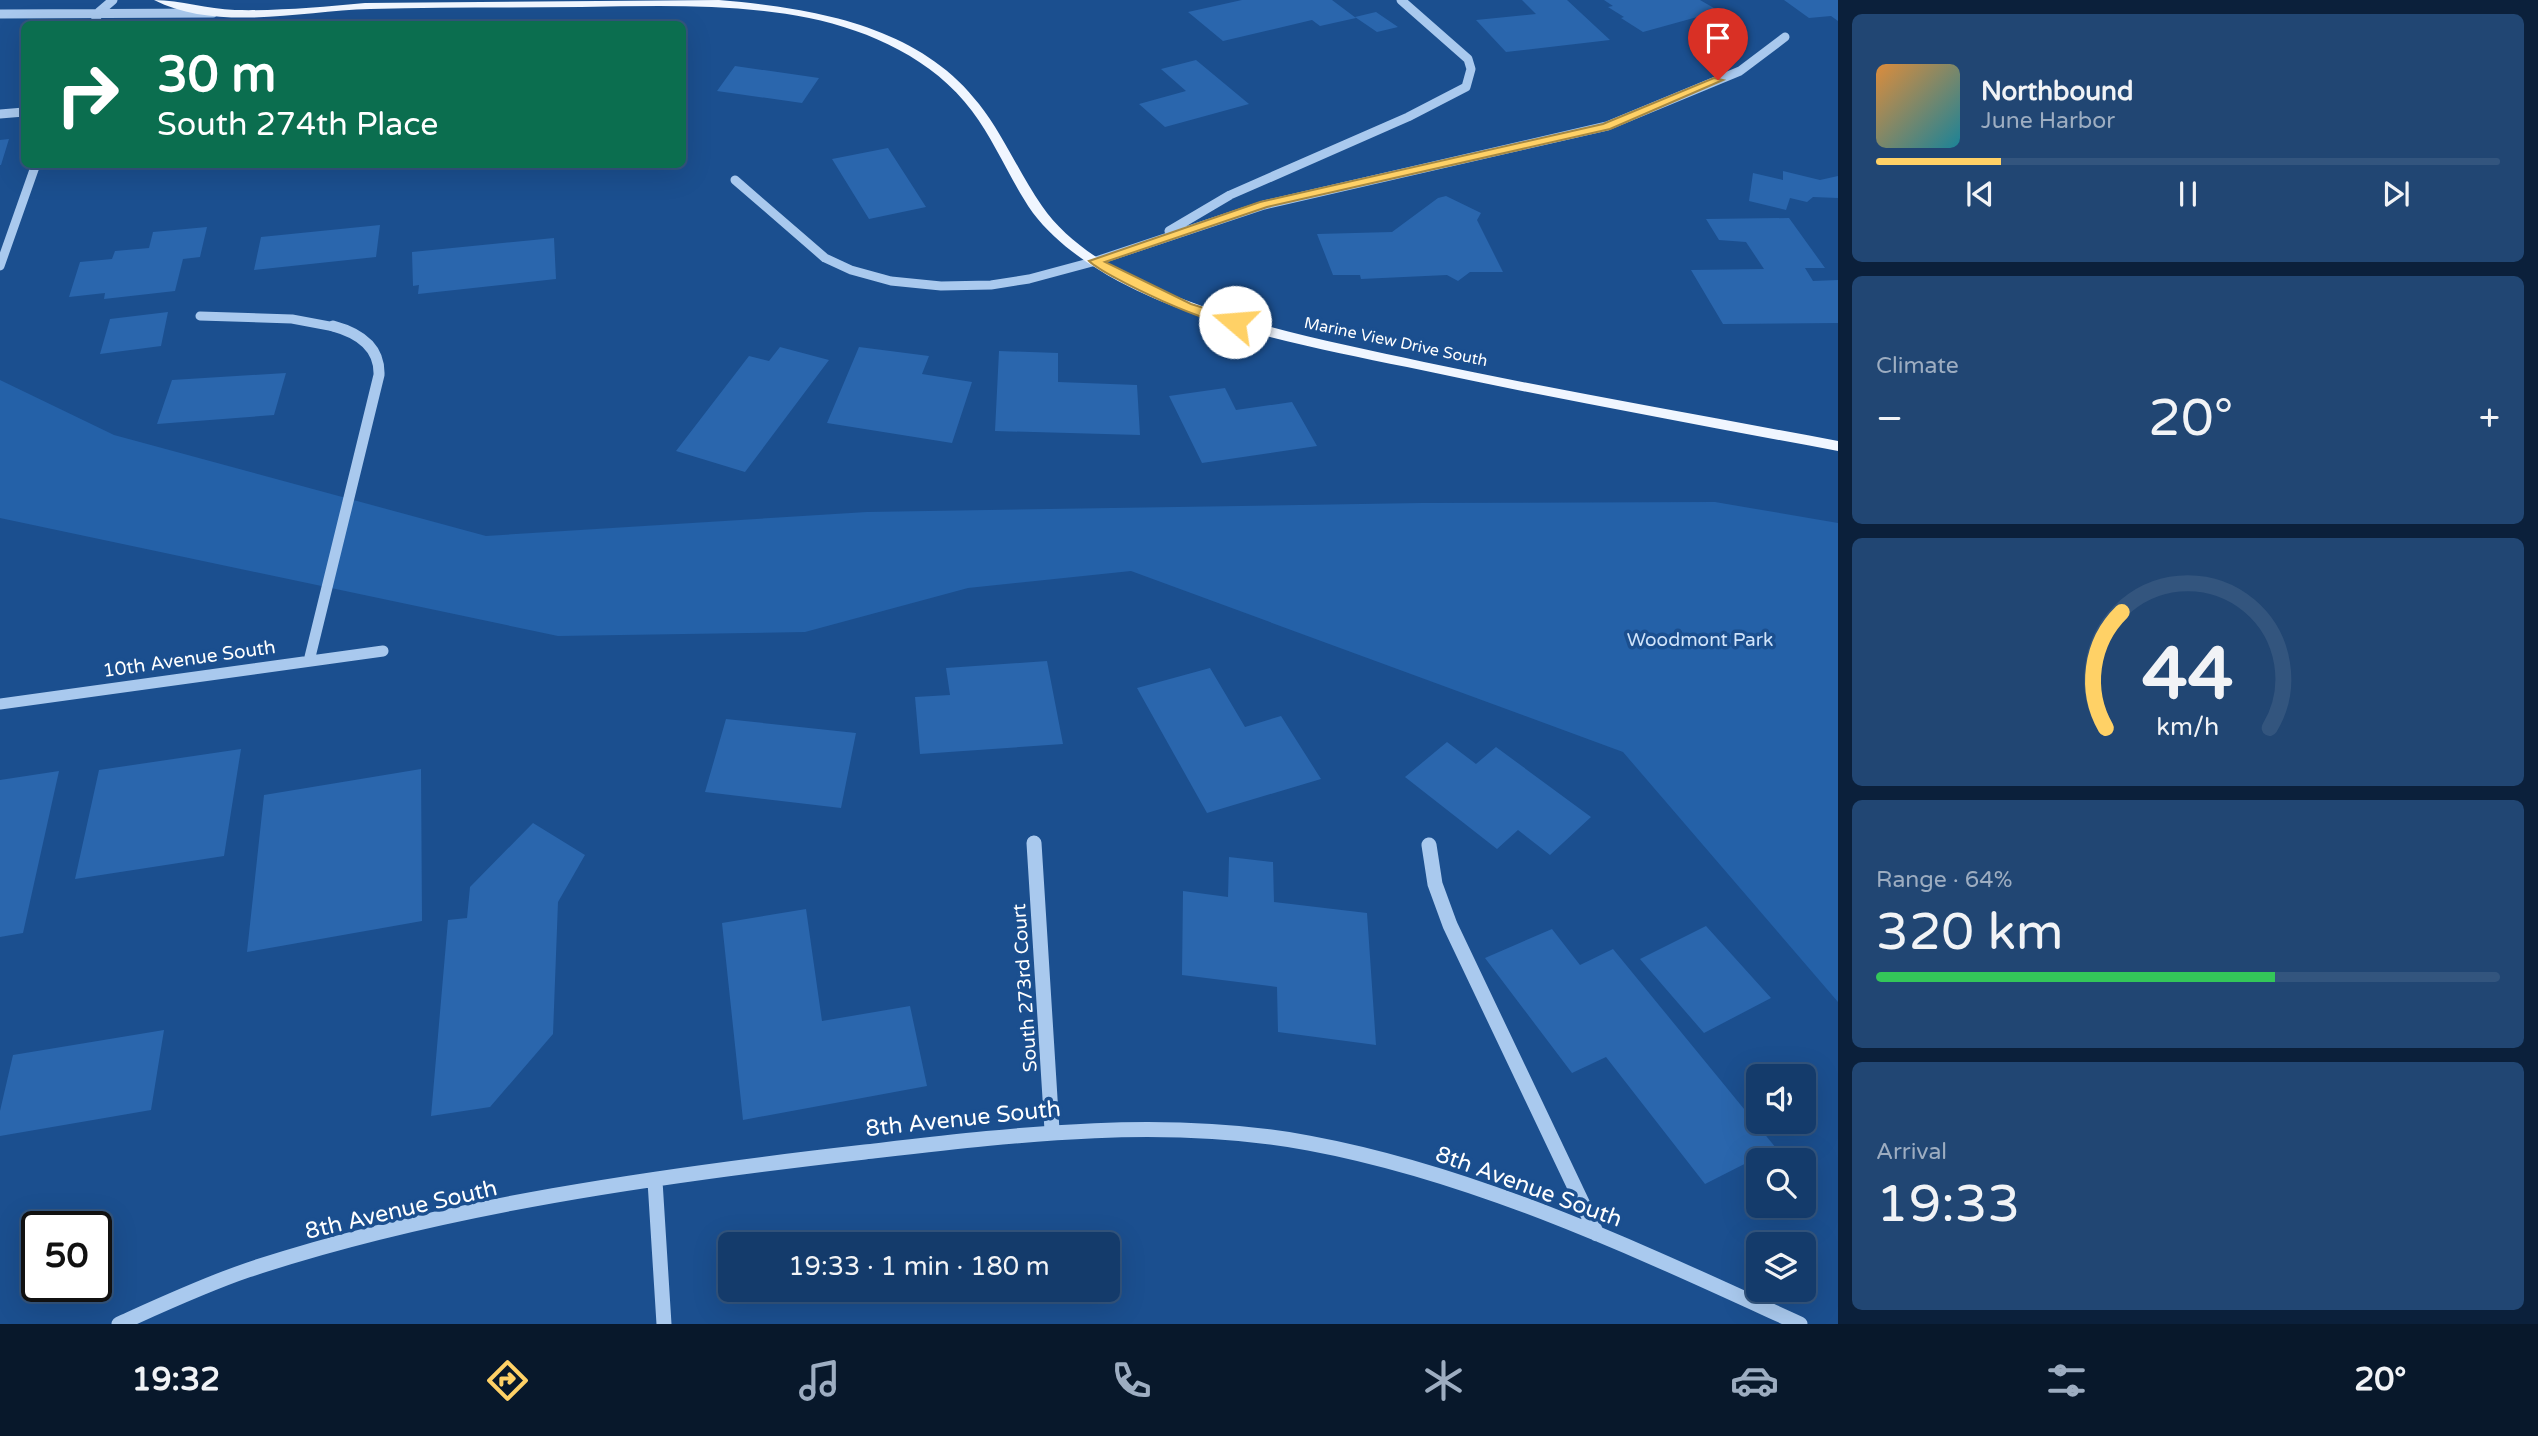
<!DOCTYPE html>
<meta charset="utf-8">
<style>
:root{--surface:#143b6b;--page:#214673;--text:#f1f3f6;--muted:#9dadc1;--line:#33557e;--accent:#ffd166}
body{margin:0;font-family:"Varela Round",sans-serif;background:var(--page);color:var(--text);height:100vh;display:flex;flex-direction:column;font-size:26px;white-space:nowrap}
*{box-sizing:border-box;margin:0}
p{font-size:23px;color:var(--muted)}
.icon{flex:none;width:38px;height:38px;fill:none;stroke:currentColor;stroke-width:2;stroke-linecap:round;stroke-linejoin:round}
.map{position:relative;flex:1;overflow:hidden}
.side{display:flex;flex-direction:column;gap:14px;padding:14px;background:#0b203b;width:700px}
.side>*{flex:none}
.banner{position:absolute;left:21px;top:21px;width:665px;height:147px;border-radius:10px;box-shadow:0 7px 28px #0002,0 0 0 2px var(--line);background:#0b6e4f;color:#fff;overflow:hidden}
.controls{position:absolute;left:1746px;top:1064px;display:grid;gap:14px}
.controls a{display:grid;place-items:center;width:70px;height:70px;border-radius:10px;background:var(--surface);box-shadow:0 7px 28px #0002,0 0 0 2px var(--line);font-size:35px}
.speed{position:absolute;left:21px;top:1211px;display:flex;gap:14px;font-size:35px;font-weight:700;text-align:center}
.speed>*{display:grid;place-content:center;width:91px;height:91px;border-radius:50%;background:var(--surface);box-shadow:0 7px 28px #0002,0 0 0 2px var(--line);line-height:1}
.speed .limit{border:4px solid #111;border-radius:10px;background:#fff;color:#111}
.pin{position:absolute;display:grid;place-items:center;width:60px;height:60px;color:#fff;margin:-72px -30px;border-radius:50% 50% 50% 0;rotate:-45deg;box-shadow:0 0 7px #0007}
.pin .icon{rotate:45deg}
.me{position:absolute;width:77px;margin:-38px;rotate:288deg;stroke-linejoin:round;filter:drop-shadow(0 0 5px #0008)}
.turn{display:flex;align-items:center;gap:24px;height:147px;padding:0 21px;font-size:32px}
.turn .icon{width:91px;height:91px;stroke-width:2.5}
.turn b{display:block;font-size:49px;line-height:60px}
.big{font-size:52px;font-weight:600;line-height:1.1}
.side .widget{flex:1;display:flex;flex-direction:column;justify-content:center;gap:10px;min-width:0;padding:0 24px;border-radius:10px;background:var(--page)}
.side .dial{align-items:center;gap:0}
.dial svg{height:182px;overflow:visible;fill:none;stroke:var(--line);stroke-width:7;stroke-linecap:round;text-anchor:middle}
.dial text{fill:var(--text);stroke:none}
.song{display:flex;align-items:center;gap:21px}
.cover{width:84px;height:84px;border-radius:10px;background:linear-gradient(135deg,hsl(30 70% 55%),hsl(190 70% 35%))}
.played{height:7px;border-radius:4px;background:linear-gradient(90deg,var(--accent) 20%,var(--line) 20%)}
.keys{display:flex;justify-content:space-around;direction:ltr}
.heat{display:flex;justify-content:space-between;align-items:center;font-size:38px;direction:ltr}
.charge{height:10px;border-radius:5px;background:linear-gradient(90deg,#34c759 64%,var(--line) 0)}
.trip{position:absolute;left:718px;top:1232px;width:402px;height:70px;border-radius:10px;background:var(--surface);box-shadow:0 7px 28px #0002,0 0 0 2px var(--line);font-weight:600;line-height:70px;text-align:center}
.tabs{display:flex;height:112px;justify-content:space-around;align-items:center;background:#08182b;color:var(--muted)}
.tabs .icon{width:49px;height:49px}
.tabs .active{color:var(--accent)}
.tabs b{font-size:32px;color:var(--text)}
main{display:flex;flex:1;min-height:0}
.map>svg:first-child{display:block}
</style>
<main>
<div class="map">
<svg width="1838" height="1324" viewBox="0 0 1838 1324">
<rect width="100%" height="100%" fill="#1b4f8f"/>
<path fill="#2461a8" d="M0,380L114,435L486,536L867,512L1421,503L1715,502L1838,523V1002L1623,752L1131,571L968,588L805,632L558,636L0,518Z"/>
<path fill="#2a66ad" d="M1242,0H1332L1356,18L1320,26L1312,20L1223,41L1188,12Z
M1522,0H1567L1610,40L1506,52L1476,20L1536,14Z
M1604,0H1700L1719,11L1643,32L1621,18L1624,17L1608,7L1613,6Z
M1784,0H1838V21L1831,16L1809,18Z
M1376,12L1398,27L1377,32L1355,17Z
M1196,60L1249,104L1165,127L1139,104L1186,91L1161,69Z
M735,66L819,78L802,103L717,91Z
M9,139L1,165H0V140Z
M888,148L926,207L869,219L832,159Z
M1783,171L1820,180L1838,176V198L1813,197L1807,202L1790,198L1786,210L1749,201L1753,173L1783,180Z
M1446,196L1481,213L1477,220L1503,272H1470L1458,281L1447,275L1361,279L1360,275H1333L1317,234L1392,232L1438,198Z
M1789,218L1825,268H1805L1813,281L1838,280V323L1723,324L1691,270L1764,269L1746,242L1719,240L1706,219Z
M380,225L376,257L254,270L261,237Z
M207,227L200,257L183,259L175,291L104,299L105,293L69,297L80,262L112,259L115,251L149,248L153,232Z
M554,238L556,279L418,294L419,285L413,286L412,252Z
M168,312L161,346L100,354L110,319Z
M780,347L829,360L745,472L676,451L749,356L769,361Z
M859,347L929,356L922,374L972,382L952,443L827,423Z
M999,351L1058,353V382L1137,385L1140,435L995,431Z
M286,373L274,415L157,424L172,380Z
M1225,388L1236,410L1292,402L1317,446L1202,463L1169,396Z
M1047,661L1063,744L920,754L915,697L950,695L946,668Z
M1210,668L1245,727L1281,716L1321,779L1207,813L1137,688Z
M726,719L856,733L841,808L705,792Z
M1447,742L1476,764L1496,747L1591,817L1550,855L1518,830L1497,849L1405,777Z
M241,749L224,856L75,879L99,770Z
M421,769L422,921L247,952L264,795Z
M59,771L23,933L0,937V780Z
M533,823L585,855L558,902L553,1034L490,1107L431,1116L448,920L467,918L470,887Z
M1229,857L1273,862L1274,902L1367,913L1376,1045L1278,1032L1277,987L1182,975L1183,891L1228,897Z
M806,909L822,1021L910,1006L927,1086L743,1120L722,923Z
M1706,926L1771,998L1704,1033L1640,959Z
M1552,929L1580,965L1613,949L1776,1148L1705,1184L1606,1057L1572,1073L1485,958Z
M164,1030L151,1110L0,1136V1111L13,1055Z"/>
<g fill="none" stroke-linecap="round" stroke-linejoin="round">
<path stroke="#a9c9ee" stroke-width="9" d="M0,14L213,13
M94,24L99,12L113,0
M0,114L24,112
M735,180L825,258L851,270L891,281L941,286L991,285L1029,279L1096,261L1264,205L1607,126L1740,71L1785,37
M1169,231L1230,195L1408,117L1466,87L1471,69L1468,59L1401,0
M0,266L36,164
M200,316L292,319L340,328"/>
<path stroke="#a9c9ee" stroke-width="11" d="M309,661L379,375C380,347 359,333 333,326
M0,704L383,651"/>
<path stroke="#a9c9ee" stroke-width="15" d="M1034,843L1052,1130
M1429,845L1435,884L1450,925L1597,1234
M655,1181L664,1324
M119,1324C161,1305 204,1285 248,1270C440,1206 664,1175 865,1152C1012,1135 1163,1116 1309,1143C1481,1175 1642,1252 1800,1324"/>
<path fill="#f0f6ff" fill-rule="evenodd" d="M154,0C181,0 207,9 235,10C278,11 322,7 365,3L719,0C812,8 919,25 979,104C1004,136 1019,173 1042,206C1064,238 1100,262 1135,279C1227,322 1326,341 1424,362C1562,391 1700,415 1838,441V451C1694,424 1550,398 1407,367C1310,347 1207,328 1118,281C1087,264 1055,242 1033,213C1010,180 996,143 972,111C933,59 871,31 809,18C733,3 657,6 581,7C511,8 440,7 370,9C301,11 218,32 154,0Z"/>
</g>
<path fill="#ffd166" stroke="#a68842" stroke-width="2" d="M1714,78L1723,80L1610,129L1267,207L1105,262L1191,304L1239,319V325C1216,329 1107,278 1089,261L1260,202L1603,124Z"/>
<g text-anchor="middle" stroke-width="7" stroke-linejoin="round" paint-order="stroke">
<g font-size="16" fill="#fff" stroke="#1b4f8f">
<text transform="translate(1396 341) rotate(12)" y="6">Marine View Drive South</text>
</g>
<g font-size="19" fill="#cfe3fa" stroke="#1b4f8f">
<text x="1700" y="646">Woodmont Park</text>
</g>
<g font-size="19" fill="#fff" stroke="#1b4f8f">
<text transform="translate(189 658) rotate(-8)" y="7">10th Avenue South</text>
<text transform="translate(1024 988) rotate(-94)" y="7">South 273rd Court</text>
</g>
<g font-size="23" fill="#fff" stroke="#1b4f8f">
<text transform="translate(963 1118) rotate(-6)" y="8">8th Avenue South</text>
<text transform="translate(1529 1186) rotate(20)" y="8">8th Avenue South</text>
<text transform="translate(401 1209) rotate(-13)" y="8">8th Avenue South</text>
</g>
</g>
</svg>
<div class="controls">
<a><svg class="icon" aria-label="sound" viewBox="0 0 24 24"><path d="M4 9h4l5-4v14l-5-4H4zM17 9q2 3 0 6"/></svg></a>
<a><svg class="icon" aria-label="search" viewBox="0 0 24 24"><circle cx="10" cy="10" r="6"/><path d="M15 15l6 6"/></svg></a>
<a><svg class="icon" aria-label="layers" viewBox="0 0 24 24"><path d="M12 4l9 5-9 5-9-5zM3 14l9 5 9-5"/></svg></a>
</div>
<div class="speed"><div class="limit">50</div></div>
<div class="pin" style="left:1718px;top:80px;background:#d93025"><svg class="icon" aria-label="arrive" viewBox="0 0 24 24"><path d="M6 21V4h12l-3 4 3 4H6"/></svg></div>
<svg class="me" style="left:1235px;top:322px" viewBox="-20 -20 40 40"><circle r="19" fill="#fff"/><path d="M0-13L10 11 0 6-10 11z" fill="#ffd166"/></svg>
<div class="trip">19:33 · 1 min · 180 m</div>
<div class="banner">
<div class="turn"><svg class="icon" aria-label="right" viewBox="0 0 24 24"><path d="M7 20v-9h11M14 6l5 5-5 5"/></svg><div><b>30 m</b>South 274th Place</div></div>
</div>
</div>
<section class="side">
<div class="widget">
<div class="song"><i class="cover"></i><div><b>Northbound</b><p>June Harbor</p></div></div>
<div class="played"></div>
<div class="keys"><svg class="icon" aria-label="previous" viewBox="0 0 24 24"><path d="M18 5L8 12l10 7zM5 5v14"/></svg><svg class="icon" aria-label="pause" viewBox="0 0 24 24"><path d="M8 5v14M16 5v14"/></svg><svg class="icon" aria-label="next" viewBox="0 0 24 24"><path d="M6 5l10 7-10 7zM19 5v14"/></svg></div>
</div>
<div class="widget"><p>Climate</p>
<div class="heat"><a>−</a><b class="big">20°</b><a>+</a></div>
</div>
<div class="widget dial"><svg viewBox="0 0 100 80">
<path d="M14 69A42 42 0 1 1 86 69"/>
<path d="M14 69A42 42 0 0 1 21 18" stroke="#ffd166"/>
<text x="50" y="56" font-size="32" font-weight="700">44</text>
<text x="50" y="72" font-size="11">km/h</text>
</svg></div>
<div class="widget"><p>Range · 64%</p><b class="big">320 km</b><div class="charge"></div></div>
<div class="widget"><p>Arrival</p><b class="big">19:33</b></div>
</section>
</main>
<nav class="tabs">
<b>19:32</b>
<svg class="icon active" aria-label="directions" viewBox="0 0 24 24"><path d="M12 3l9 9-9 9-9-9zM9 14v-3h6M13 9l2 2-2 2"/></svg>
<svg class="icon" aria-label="music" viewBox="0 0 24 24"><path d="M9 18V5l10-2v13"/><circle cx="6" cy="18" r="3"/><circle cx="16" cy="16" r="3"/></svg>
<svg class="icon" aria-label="phone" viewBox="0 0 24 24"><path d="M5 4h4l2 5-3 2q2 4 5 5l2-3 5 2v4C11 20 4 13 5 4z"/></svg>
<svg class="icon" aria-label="climate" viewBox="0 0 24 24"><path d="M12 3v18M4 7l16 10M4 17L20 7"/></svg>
<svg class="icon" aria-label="car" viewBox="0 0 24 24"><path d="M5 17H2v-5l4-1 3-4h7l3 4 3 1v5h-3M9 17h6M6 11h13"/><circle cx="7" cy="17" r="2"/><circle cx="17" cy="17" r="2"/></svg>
<svg class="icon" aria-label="filters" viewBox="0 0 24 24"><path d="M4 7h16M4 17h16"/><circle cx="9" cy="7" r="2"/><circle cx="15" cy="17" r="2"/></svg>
<b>20°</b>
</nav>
